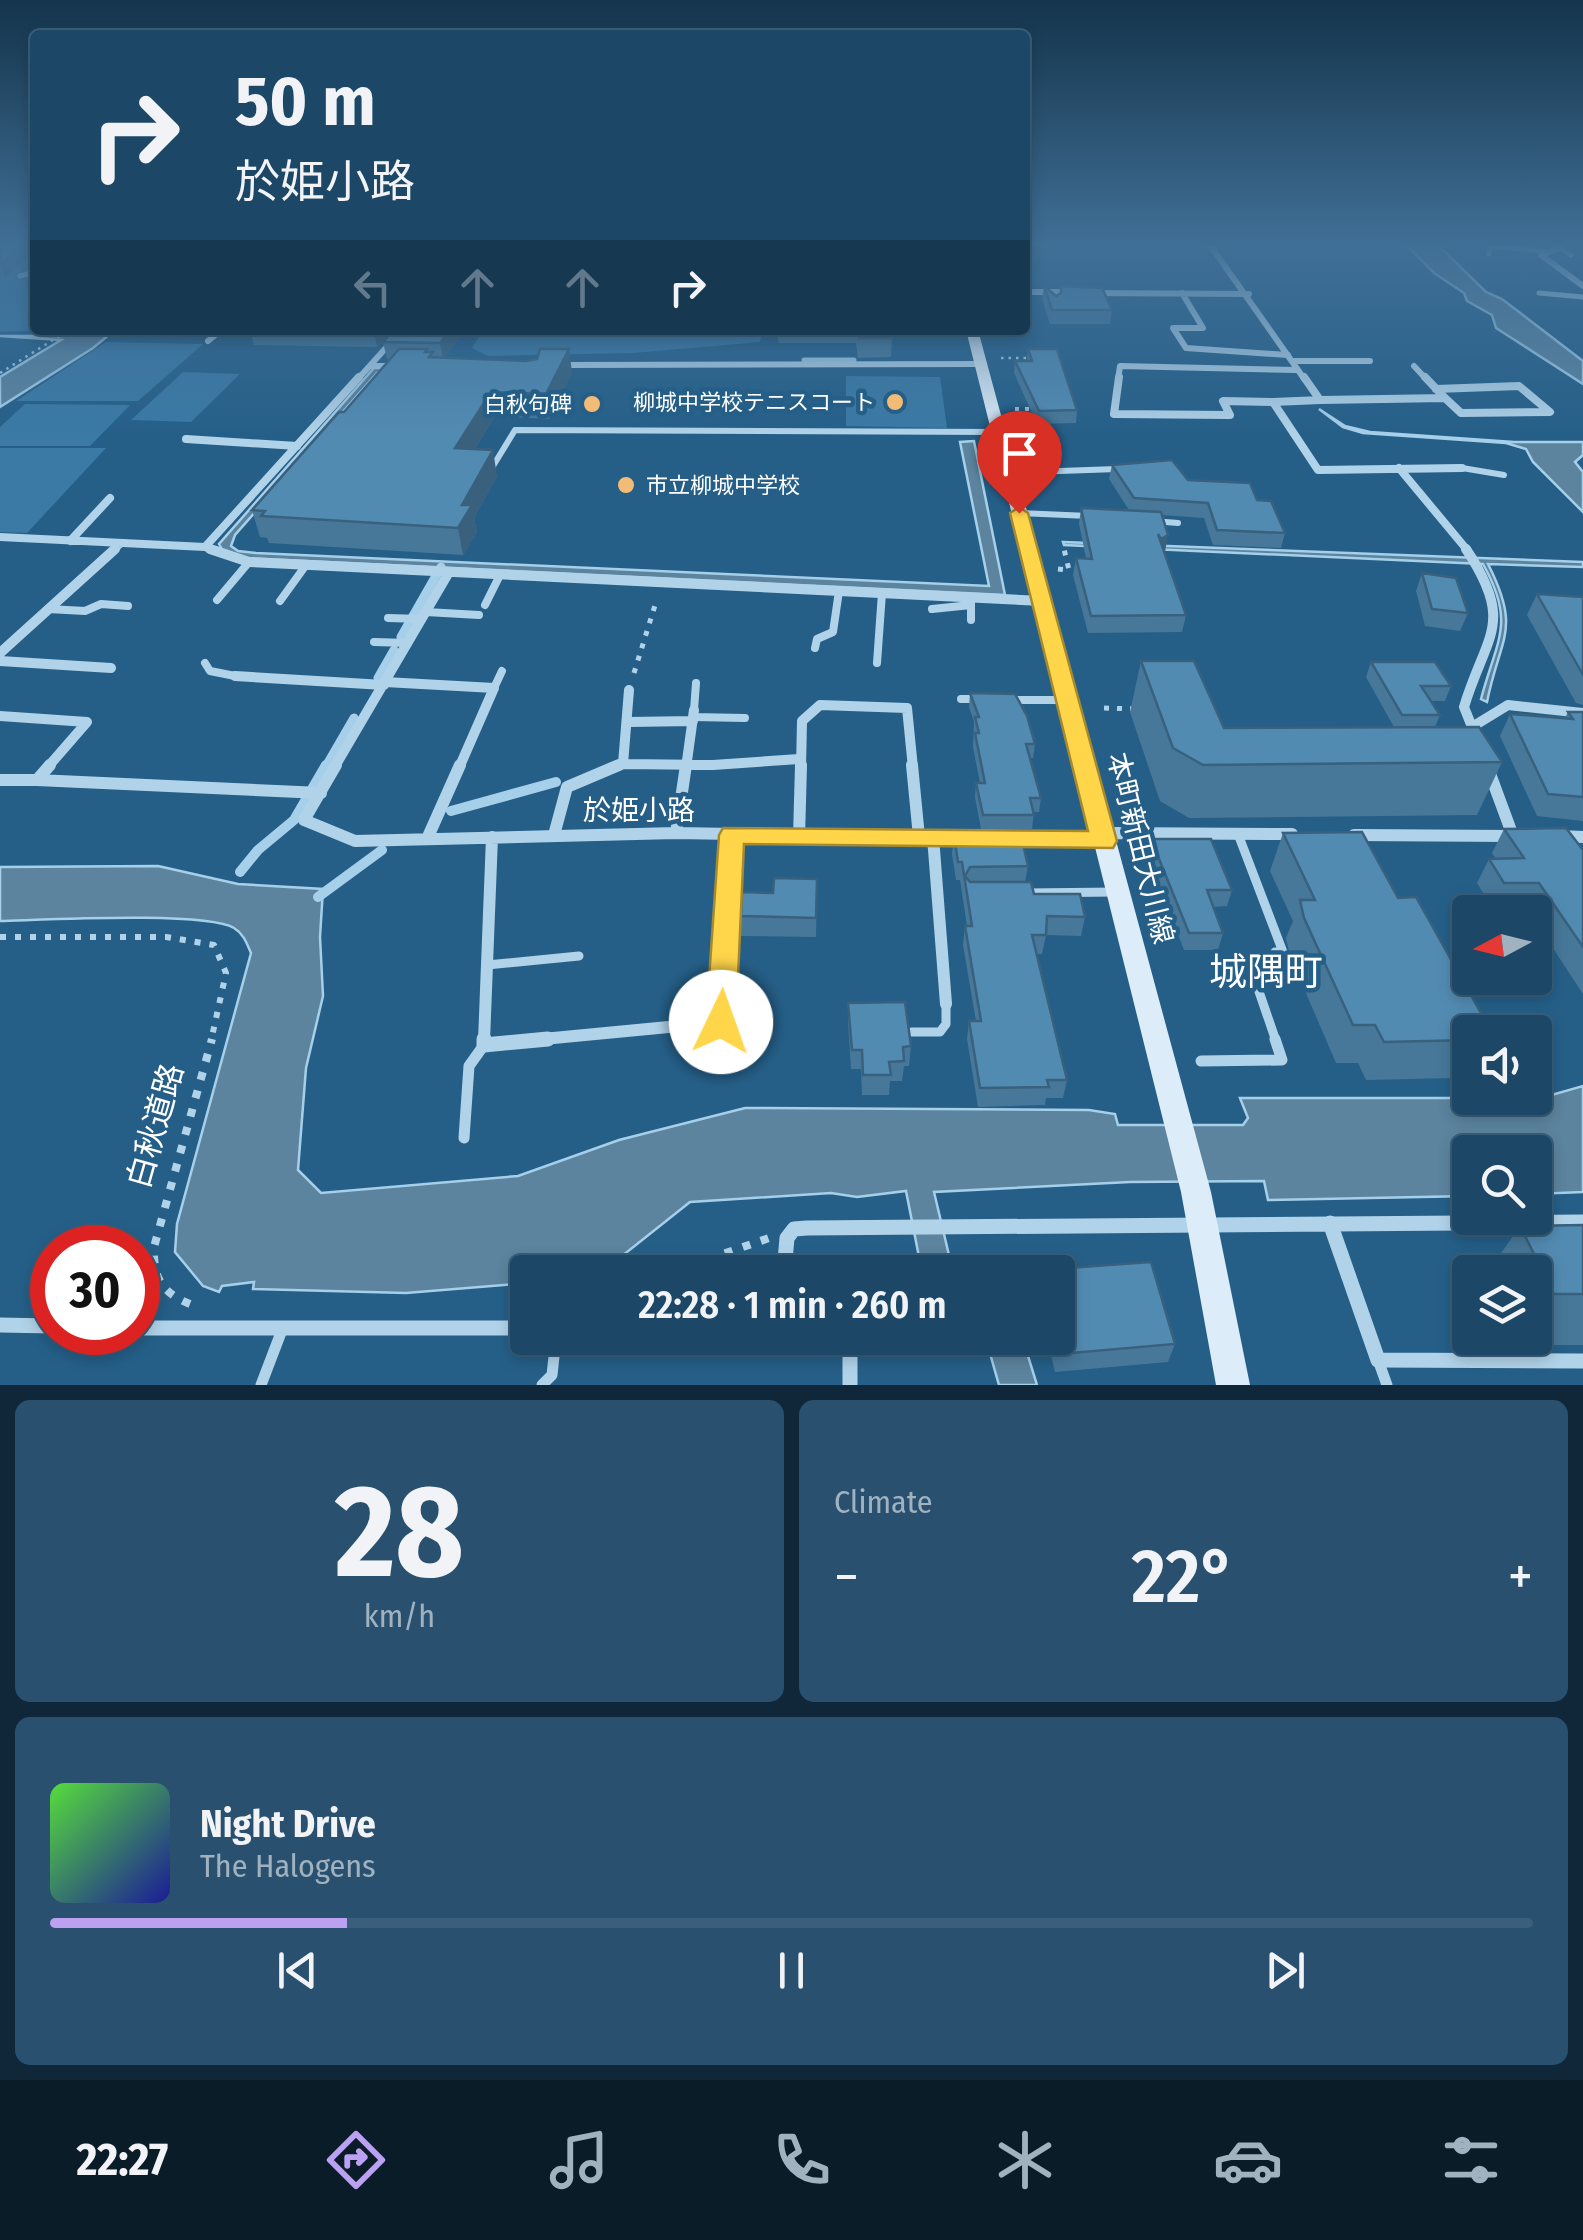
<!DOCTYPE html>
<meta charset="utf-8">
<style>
:root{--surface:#1c4766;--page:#29516f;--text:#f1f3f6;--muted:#a0b2bf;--line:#3a5f7a;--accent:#bca0f2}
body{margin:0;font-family:"Fira Sans Condensed","Noto Sans JP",sans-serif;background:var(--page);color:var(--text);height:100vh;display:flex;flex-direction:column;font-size:38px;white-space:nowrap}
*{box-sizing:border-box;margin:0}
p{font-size:32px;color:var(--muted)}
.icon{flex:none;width:55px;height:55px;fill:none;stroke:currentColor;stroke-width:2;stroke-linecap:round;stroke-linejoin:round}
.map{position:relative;height:1385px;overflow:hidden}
.drawer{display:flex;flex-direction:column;gap:15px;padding:15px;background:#0f2738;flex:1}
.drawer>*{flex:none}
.guide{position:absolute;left:30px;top:30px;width:1000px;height:305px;border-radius:10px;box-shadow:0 5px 15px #0003,0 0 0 2px var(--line);background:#1c4766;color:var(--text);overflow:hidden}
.needle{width:65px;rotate:263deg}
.controls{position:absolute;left:1452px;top:895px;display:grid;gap:20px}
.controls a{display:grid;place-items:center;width:100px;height:100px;border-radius:10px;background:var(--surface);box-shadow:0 5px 15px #0003,0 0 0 2px var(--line);font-size:50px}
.speed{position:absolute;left:30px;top:1225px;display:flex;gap:20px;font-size:50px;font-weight:700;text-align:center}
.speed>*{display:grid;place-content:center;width:130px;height:130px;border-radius:50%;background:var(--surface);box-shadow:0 5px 15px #0003,0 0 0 2px var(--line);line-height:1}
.speed .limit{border:15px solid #d22;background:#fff;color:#111}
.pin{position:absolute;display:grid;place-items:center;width:85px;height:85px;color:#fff;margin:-102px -42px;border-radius:50% 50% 50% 0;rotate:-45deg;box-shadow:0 0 10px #0007}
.pin .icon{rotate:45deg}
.me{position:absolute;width:110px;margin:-55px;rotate:3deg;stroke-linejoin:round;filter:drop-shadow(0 0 8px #0008)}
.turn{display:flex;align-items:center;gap:35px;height:210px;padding:0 40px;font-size:45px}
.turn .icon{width:130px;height:130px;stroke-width:2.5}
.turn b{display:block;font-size:70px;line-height:85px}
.lanes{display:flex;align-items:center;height:95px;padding:0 40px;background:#0003;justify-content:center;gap:50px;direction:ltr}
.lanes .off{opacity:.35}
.big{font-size:75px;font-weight:600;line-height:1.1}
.drawer .widget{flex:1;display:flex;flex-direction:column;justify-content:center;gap:15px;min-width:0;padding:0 35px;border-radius:15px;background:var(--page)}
.drawer .dial{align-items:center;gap:0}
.dial b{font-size:130px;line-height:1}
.song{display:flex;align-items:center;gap:30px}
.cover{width:120px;height:120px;border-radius:15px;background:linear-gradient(135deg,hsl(110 70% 55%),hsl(240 70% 35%))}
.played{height:10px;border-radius:5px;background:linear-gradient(90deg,var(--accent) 20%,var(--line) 20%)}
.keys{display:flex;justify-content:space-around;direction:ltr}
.heat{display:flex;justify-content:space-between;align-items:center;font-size:55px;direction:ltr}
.drawer .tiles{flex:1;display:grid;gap:15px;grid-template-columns:1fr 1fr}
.widget:last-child{grid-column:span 2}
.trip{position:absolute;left:510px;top:1255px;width:565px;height:100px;border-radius:10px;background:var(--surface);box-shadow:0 5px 15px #0003,0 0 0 2px var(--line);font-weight:600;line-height:100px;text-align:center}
.tabs{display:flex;height:160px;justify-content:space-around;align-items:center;background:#0b1c29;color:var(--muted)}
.tabs .icon{width:70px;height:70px}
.tabs .on{color:var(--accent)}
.tabs b{font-size:45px;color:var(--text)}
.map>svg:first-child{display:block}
</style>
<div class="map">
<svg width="1583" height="1385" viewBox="0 0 1583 1385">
<rect width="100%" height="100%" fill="#255f88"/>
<path fill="#3a7aa5" d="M35,250V330H46L0,332V260L6,251Z
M483,330H763L760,342L633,353L488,356L472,348Z
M106,342L203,344L138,401H16Z
M183,372L240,374L191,422L131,420Z
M846,376L940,377L947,428L846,426Z
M25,404L130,405L90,446H0V427Z
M0,448H106L27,533L0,532Z"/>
<path fill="#5c849f" stroke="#a6cfea" stroke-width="2.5" d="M1403,242L1436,243L1486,292L1502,299L1583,361V384L1496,328L1492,315L1467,301L1464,293L1434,273Z
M75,330H115L93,348L0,407V377L61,340L0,336H62Z
M524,367L377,373L235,535L231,546L238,551L256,553L989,586L960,442L974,441L1005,595L246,558L223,551L219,544L374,368Z
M1319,409L1345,426L1370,432L1514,442H1583V455L1575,462L1583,472V512L1533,462L1526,449L1506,443L1363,433L1343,427Z
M1063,542L1583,562V567L1488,564C1522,631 1500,636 1487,702L1481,699C1497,639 1516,623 1483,564L1064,545Z
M158,866L238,884L323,889L320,937L323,996L306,1068L298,1170L321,1193L518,1176L619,1140L745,1108L1089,1110L1115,1114L1118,1125H1243L1248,1118L1240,1098H1516L1520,1104L1583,1086V1192L1535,1194V1152H1470V1196L1268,1200L1264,1181L1130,1182L934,1192L953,1272H922L906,1191L857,1197L831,1193L690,1202L617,1260L592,1272H528L527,1283L406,1293L253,1289L254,1282L222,1286L219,1292L203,1286L175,1252L177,1224L251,953C247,944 244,934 234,928C206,911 42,920 0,921V867Z
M979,1338H1010L1028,1356L1037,1385H999L987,1343Z"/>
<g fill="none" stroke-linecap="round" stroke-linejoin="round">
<path stroke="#a6cfea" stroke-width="5" d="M20,276L35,272
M804,360H854"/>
<path stroke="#a6cfea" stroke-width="9" d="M401,637L441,567
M378,678L394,650
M325,768L354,718"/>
<path stroke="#a6cfea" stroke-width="10" d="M451,811L556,782
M240,872L258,850L294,820L326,765
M318,897L382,850"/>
<path stroke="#b1d3e9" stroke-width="2.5" stroke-dasharray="2.5 5" stroke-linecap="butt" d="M31,267L35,268
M1001,358H1033
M0,373L69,330"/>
<path stroke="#b1d3e9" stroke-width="4" stroke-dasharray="4 6" stroke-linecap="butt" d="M1015,409H1037"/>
<path stroke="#b1d3e9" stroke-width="5" stroke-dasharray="5 8" stroke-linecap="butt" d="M1058,569L1069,570L1064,549
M634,673L656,602
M1104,708L1136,709"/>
<path stroke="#b1d3e9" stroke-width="6" stroke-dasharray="6 9" stroke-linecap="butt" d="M0,937H166L214,945L226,973L211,1041"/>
<path stroke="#b1d3e9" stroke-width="8" stroke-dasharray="8 11" stroke-linecap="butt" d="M671,1272L769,1238
M190,1304C162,1293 153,1278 154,1247L212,1039"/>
<path stroke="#b1d3e9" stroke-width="5" d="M1560,248L1571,255
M1489,254L1491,246L1543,251
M1539,293L1583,297"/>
<path stroke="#b1d3e9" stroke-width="6" d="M493,466L515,430L998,432
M1462,468L1504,475
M1031,472L1117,469
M1019,513L1089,516
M1153,521L1178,523"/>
<path stroke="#b1d3e9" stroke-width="8" d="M217,600L249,562
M280,601L306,565
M971,602V620
M485,605L500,575
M48,609L85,611L101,604L128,606
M932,609L971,605
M426,612L479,615
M388,618L422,619
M374,642L408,643
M815,648L817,639L833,632L839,591
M205,663L210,671L235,676
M877,663L882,593
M494,688L502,671
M961,699H978
M1012,700H1067
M694,710L696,683
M693,717L745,718"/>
<path stroke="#b1d3e9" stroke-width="9" d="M1238,834L1283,952H1275L1284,976L1254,977L1276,1041
M1026,893L1116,892
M487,965L579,956
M912,1032H940L946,1024V1004"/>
<path stroke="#b1d3e9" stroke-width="11" d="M1201,1061L1282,1060L1275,1039
M464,1138L469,1066L484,1045
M1378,1360L1387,1385
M261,1385L282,1330
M542,1385L552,1375L556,1338"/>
<path stroke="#b1d3e9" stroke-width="6" d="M1208,242L1305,380
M1552,242L1560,248L1541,255L1583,286
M1025,243H1208
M1025,292H1073
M1090,293L1249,294
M1182,293L1203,328H1173L1186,348L1288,355
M356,330L401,331
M208,341L221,330
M1292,361H1370
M561,365L981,364
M370,366H394
M1414,366L1427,380
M357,380L402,330
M1118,380L1120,366L1297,370"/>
<path stroke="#b1d3e9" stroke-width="8" d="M1119,377L1114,414L1230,415L1223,401L1273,402
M1304,377L1320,400L1273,402L1318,470L1462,468
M1436,389L1519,386L1550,412L1461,413L1445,398
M1320,400L1445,398L1425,377
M186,439L297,446
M1399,468L1468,551
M0,537L205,547L218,551
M70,541L110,498
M205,547L359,377
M112,551L120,544"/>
<path stroke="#b1d3e9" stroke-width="10" d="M210,549L249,562L1042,601
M1466,549C1516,624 1486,634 1464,707L1476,737
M0,653L115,549
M0,661L111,668
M235,676L384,685
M385,682L494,688L459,768
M0,716L87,722L47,768
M629,722L693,721
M1472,727L1508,705L1583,713
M623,764L629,690
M334,768L449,572
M613,768L623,764L713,765L799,759
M686,768L694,710
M801,768L802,721L820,705L907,708L913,768"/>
<path stroke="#b1d3e9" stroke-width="12" d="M50,765L37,780L321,793
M336,765L304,820L355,841L676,833L966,838
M912,765L919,837
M1489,771L1513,836
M0,780H37
M676,833L686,765
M1104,833L1292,834
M554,835L567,787L619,765
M1354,835L1512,836
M1559,836L1583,837
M799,837L801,765
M933,837L946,1004
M427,839L460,765
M1008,839L1103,841
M484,1041L492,837
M522,1041L721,1022L732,835"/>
<path stroke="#b1d3e9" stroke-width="15" d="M484,1039V1045L548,1039
M1330,1223L1378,1360L1583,1361
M784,1272L787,1238L794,1229L807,1228L1583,1222
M0,1325L52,1326
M138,1328H528
M816,1338L850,1345V1385"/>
<path fill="#dcecf8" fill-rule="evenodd" d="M966,330H978L1211,1192L1250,1385H1216L1181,1192Z"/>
</g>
<path fill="#477899" d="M0,242H29L33,252L5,277H0Z
M1044,286L1056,296L1112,310L1110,324H1050L1042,299Z
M250,330H384L386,338L377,347L254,345Z
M394,330H466L444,358L572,372L549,419L495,416L475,449L497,476L474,518L477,532L463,555L269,543L267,538L260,537L252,510L344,412L391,359H387L383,342Z
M776,330H891L892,338L891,357L858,358L856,343H779Z
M1028,349L1077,410L1076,423L1037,424L1014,373L1015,361H1027Z
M1112,465L1188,480L1257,500L1285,533L1281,548L1213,545L1204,518L1162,515L1164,552L1186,615L1182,632L1088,633L1073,575L1076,558H1086L1079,524L1081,508L1129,510L1109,479Z
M1422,573L1468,613L1460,631L1425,626L1416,591Z
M1537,594L1583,597V705L1576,703L1527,615Z
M1141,661L1224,728L1394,727L1366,677L1371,662L1451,686L1445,701H1431L1440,715L1435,727L1502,762L1477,815L1189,818L1160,801L1130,712Z
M970,693L1035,744L1033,758H1030L1041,798L1039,812H1034L1032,829H981L975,797L976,783H980L973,747L974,722L969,707Z
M1568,712H1583V821L1537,816L1500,736L1510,714L1565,718Z
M1504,829L1583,850V994L1535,921V912H1530L1526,907H1492L1477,883L1489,859H1496L1492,853Z
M1283,833L1398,898L1486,1022L1480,1032H1470V1050L1465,1060H1462L1452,1078L1366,1080L1358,1063H1336L1290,956L1286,938L1293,921L1270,871Z
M954,836L1028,866L1025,882L1034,894L1085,917L1081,936L1046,935L1042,954H1036L1067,1080L1063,1098H1046L1045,1105L978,1107L967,1039L969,1021H976L963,945L965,926H967L960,880H956L952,854Z
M1151,839L1232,890L1227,906L1213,907L1223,933L1218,950H1184L1147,856Z
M817,879L816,937L741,936V916L773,893Z
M848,1003L911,1046L909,1066H904L902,1081H890L889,1095H862L861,1069H851L848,1023Z
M1583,1225V1345H1514L1511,1338H1535V1272H1488L1520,1226Z
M1151,1262L1175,1344L1168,1362L1055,1372L1047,1338H1058V1272H1040V1270Z"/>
<path fill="#39617d" d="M26,242H29L33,252L5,277L1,265Z
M375,330H384L386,338L377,347L374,331Z
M450,330H466L443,359L440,343Z
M569,349L572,372L549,419L546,394Z
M491,392L495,416L460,474L455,448Z
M493,450L497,476L474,518L477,532L463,555L458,528L462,505Z
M1168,535L1165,552L1157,555L1161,539Z"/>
<path fill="#528bb2" stroke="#39617d" stroke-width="2.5" d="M0,242H26L1,265Z
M1044,286L1056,296L1061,293V286L1102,288L1112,310H1052Z
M311,330H375L374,331Z
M394,330H450L440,343L383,342Z
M858,330H891L892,338H859Z
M399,349H427L425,352H433L429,357L526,361L537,359L540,349H569L546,394L491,392L455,448L493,450L462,505H472L458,528L261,516L265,511L252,510L339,412H344Z
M1028,349H1057L1077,410L1039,411L1015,361H1032Z
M1172,460L1188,480L1250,483L1257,500L1271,501L1285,533L1217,530L1208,503L1134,498L1112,465Z
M1081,508L1161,512L1168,535L1161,539L1158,534L1186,615L1091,616L1076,558L1092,559Z
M1422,573L1456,578L1468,613L1432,609Z
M1537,594L1583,597V675Z
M1141,661H1194L1224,728L1479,727L1502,762L1203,765L1173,748Z
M1371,662H1435L1451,686H1421L1440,715H1402Z
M970,693L1015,694L1027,716L1035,744H1026L1041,798H1030L1034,815H983L976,783H985L975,733H979L975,717H979Z
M1568,712H1583V797L1548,794L1510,714L1573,719Z
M1566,828L1583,850V947L1539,883H1504L1489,859L1524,858L1504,829Z
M1020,831L1028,866L970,867L965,876L970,882H1031L1034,894H1080L1085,917L1047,916L1046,935H1032L1067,1080H1047L1049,1087L980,1088L969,1021H981L965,926H972L962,862H958L954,836Z
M1362,832L1398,898L1416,897L1486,1022H1464L1470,1034V1040L1384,1042L1375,1025H1353L1304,918L1300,900H1315L1283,833Z
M1151,839H1211L1232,890H1207L1223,933H1189Z
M774,878L817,879L816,918L741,916L742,892L773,893Z
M905,1002L911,1046L903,1047L904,1061L889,1062L891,1075H863L862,1050H852L848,1003Z
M1583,1225V1294H1554L1520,1226Z
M1151,1262L1175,1344L1060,1354L1056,1338L1058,1272H1041L1040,1270Z"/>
<linearGradient id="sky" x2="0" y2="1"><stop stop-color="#14344b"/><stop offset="0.56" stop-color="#406f96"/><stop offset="1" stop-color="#406f96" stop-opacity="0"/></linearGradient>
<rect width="1583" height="436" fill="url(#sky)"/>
<path fill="#ffd54a" stroke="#a68a30" stroke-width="2.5" d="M1019,507L1028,513L1117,841L1113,848L744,844L736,1022L732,1031L721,1034L710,1031L706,1022L719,835L723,828L1088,831L1010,513Z"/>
<g fill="#f3bc76" stroke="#255f88" stroke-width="4">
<circle cx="895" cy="402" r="10"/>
<circle cx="592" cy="404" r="10"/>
<circle cx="626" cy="485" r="10"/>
</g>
<g text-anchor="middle" stroke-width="9" stroke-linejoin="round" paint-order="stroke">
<g font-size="22" fill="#fff" stroke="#255f88" text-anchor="end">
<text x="875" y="410">柳城中学校テニスコート</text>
<text x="572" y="412">白秋句碑</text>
<text x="646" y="493" text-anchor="start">市立柳城中学校</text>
</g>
<g font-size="28" fill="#fff" stroke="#255f88">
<text x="639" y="820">於姫小路</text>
<text transform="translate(1141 848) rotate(76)" y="10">本町新田大川線</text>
</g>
<g font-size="32" fill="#fff" stroke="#255f88">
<text transform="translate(155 1126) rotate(-74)" y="11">白秋道路</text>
</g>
<g font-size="38" fill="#fff" stroke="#255f88">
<text x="1266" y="985">城隅町</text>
</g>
</g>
</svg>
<div class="controls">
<a><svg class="needle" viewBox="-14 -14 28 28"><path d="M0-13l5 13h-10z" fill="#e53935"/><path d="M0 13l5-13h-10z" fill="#a0b2bf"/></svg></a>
<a><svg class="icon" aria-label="sound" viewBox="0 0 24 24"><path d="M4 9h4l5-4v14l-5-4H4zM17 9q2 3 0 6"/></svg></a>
<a><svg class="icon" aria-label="search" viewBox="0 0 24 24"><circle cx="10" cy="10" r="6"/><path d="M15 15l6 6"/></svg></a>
<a><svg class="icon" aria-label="layers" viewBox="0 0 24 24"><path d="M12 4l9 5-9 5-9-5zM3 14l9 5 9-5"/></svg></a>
</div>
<div class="speed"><div class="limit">30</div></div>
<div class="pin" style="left:1019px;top:513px;background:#d93025"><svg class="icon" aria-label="arrive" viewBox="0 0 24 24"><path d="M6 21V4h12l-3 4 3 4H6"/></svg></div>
<svg class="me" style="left:721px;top:1022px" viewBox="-20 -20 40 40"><circle r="19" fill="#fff"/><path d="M0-13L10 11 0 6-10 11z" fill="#ffd54a"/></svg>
<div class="trip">22:28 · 1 min · 260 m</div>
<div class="guide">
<div class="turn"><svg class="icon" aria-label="right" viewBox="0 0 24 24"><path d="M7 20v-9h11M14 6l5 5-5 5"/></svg><div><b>50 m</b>於姫小路</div></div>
<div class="lanes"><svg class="icon off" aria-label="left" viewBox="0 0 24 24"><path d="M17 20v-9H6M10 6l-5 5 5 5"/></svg><svg class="icon off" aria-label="ahead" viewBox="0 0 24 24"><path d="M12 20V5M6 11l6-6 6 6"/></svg><svg class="icon off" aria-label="ahead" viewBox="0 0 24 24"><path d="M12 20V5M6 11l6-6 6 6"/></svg><svg class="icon" aria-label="right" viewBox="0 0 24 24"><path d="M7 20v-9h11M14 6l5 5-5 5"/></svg></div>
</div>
</div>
<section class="drawer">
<div class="tiles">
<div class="widget dial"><b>28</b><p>km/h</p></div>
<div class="widget"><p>Climate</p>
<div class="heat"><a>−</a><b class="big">22°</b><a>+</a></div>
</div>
<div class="widget">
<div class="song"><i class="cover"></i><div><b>Night Drive</b><p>The Halogens</p></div></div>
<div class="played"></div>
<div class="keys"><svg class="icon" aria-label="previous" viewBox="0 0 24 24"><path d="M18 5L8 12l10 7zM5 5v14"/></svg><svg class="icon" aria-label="pause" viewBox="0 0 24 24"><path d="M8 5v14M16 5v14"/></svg><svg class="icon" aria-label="next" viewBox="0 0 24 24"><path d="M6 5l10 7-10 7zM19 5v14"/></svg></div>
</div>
</div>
</section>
<nav class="tabs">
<b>22:27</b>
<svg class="icon on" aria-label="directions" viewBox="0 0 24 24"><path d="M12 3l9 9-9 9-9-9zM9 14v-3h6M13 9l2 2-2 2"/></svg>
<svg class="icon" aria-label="music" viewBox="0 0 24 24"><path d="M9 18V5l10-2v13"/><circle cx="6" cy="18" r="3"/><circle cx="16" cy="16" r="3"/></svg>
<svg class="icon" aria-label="phone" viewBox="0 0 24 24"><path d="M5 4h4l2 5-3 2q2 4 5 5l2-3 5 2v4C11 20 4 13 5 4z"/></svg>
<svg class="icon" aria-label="climate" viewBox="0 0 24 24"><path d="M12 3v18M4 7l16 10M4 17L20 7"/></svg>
<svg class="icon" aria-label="car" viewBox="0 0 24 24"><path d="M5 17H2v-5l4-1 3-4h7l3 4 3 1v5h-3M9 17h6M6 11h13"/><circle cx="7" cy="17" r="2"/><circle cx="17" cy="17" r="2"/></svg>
<svg class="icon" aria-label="filters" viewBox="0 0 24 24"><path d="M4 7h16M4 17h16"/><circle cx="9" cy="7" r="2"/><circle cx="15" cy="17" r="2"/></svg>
</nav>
